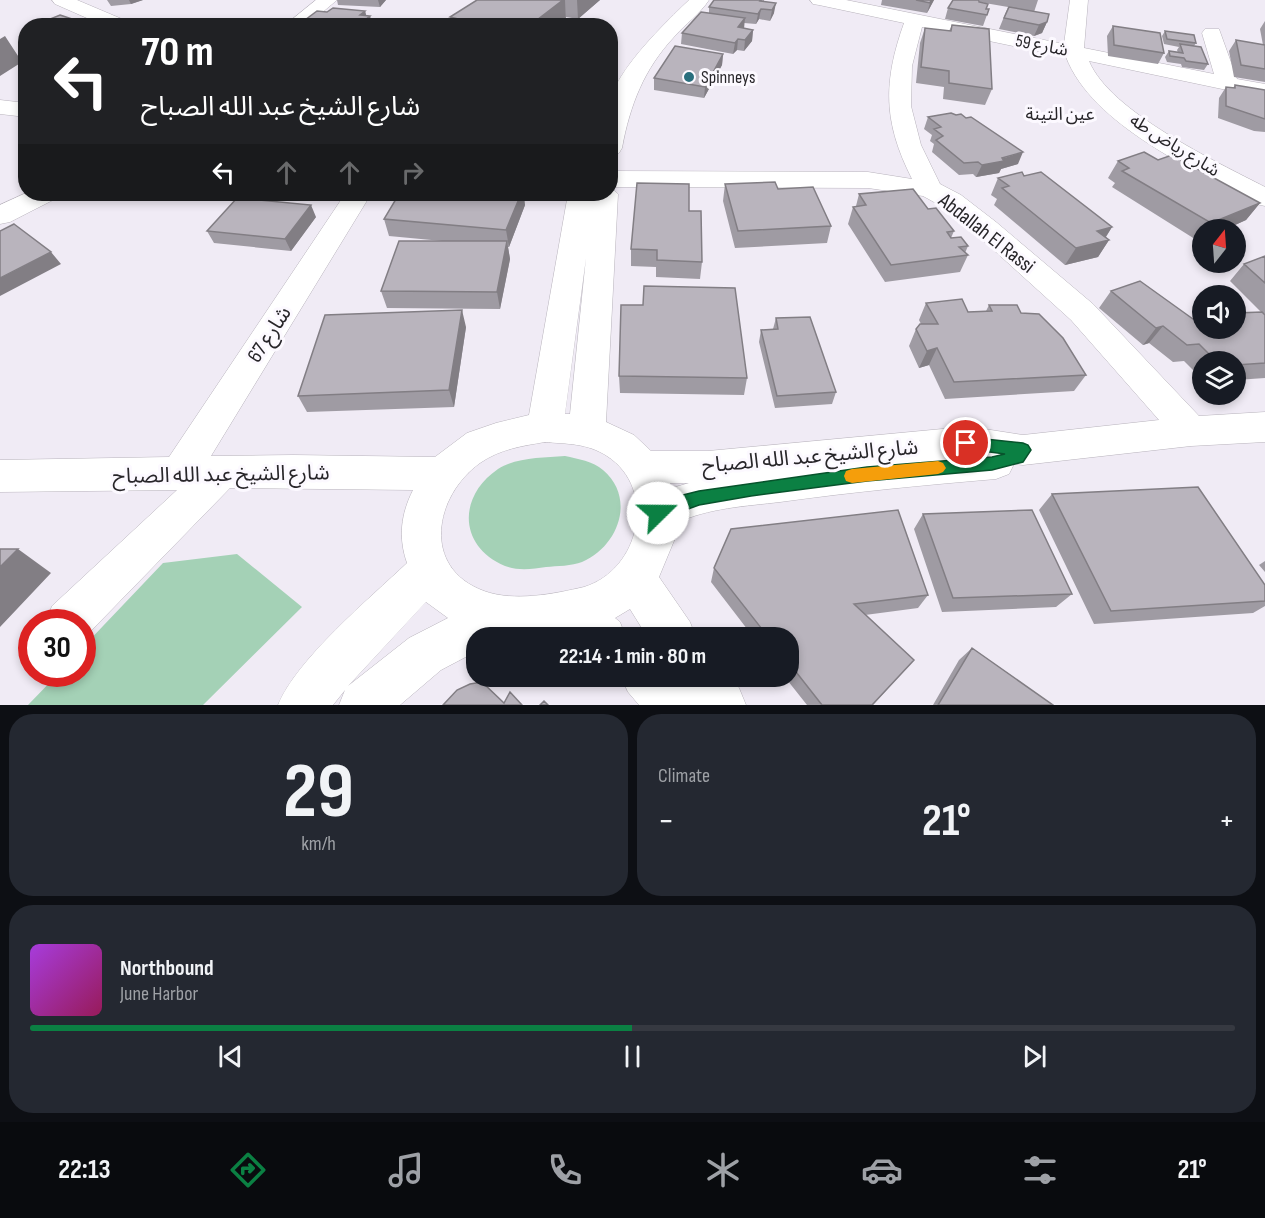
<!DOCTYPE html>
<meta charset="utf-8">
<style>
:root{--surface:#171b24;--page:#242831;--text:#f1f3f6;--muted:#9ea1a6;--line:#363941;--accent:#0b8043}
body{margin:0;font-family:"Sofia Sans Condensed","Noto Sans Arabic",sans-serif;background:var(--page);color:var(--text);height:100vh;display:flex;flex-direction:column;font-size:22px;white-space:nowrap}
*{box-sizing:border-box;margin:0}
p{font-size:20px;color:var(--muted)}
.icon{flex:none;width:33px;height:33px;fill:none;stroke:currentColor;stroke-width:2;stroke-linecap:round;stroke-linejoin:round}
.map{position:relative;height:705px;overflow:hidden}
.panel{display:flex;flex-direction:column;gap:9px;padding:9px;background:#0d0f14;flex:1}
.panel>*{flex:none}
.top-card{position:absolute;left:18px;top:18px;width:600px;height:183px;border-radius:24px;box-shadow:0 3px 9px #0003;background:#202124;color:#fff;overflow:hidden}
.needle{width:39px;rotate:17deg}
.fabs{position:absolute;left:1192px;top:219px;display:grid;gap:12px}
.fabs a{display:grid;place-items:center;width:54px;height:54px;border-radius:50%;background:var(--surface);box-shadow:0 3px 9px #0003;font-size:30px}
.speed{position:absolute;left:18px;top:609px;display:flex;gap:12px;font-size:30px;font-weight:700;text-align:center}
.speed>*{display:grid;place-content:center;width:78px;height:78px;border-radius:50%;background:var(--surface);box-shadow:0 3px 9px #0003;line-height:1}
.speed .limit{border:9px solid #d22;background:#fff;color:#111}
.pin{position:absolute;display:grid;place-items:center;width:51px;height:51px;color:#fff;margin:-26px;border:3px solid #fff;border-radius:50%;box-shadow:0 2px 6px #0007}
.me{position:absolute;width:66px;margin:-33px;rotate:68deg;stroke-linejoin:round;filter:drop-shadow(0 0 4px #0008)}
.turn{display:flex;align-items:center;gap:21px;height:126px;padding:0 24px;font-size:27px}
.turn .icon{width:78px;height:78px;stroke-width:2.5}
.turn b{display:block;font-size:42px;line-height:51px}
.lanes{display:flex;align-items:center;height:57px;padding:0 24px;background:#0003;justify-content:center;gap:30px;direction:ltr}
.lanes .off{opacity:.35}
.big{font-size:45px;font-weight:700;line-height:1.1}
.panel .tile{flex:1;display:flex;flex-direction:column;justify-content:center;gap:9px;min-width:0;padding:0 21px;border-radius:24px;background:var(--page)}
.panel .dial{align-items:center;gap:0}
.dial b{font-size:78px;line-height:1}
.song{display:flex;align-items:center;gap:18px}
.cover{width:72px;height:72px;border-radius:9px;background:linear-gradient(135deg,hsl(280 70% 55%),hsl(330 70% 35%))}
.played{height:6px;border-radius:3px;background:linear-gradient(90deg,var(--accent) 50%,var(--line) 50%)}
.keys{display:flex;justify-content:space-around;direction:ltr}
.heat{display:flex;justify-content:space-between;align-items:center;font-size:33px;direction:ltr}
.panel .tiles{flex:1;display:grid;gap:9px;grid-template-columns:1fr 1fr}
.tile:last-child{grid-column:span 2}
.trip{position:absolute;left:466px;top:627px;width:333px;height:60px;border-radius:24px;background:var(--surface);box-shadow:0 3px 9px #0003;font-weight:700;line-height:60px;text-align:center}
.tabs{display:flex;height:96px;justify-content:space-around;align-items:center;background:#090b0e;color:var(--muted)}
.tabs .icon{width:42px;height:42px}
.tabs .on{color:var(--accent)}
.tabs b{font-size:27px;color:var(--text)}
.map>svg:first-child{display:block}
</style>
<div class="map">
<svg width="1265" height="705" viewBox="0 0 1265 705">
<rect width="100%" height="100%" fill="#f0ebf5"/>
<path fill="#a4d1b6" d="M565,456C578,459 593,461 603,470C636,498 619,546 582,562C572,566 557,566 546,567C533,569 518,571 505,566C459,547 457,497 498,469C517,457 542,458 565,456Z
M237,554L302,607L203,705H28L58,674H82L83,647L163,563Z"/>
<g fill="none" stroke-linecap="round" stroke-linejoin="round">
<g stroke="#b8b3bc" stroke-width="1">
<path id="minor" d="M52,0H77L129,22L131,26H105L55,4Z
M316,0H337L306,26H284Z
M689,0H709C700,14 685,24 674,37C644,69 630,105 622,148L619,153L610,155C610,138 608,120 610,103C615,71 666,22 689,0Z
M810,0H846L1064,44L1070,0H1088L1084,48L1214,74L1202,33L1205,29H1219L1237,79L1265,84V98L1089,61C1110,112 1217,162 1265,187V206L1256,204C1195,170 1092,125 1066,57L922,27L912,66L911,106L921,145L940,184L961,195L996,222L1093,304L1199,416L1265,412V442L1191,446L1023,465L1014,464L1009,474L996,479C924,485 852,492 780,502C747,506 707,508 677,523L676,536L659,577L690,622L696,638H648L630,609L615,618L620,622L626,638H571L568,634L545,638H477V651L441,670L400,705H339L345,690L333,705H278C297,659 369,599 407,563C398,537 401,514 413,490L230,488L84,638L82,622H46L52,606L177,490L0,492V460L169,457L345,194H371L211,456L293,455L435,457L467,433L496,423L529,415L568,194H610V187L618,194L606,422L634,435L651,451H708L953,428H978L1023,435L1159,420L1071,320L976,234L943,207L923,196L868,188L610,187V171L868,172L912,179C883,122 883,82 904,23L819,5L813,4ZM586,258L570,414H565ZM545,442C567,444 587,443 607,456C658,489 640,570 584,587C554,594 514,602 484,591C421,568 434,496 480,463C500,449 522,446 545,442ZM670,483H689L672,488ZM426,602L448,618L409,638L348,686Z
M0,100L26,103V117L0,114Z
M26,193L57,194L53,200L10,222L0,224V205Z
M621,676H677L680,679L679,676H731L739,688L746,705H639L628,692Z"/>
</g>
<use href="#minor" fill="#fff" fill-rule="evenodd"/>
</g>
<path fill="#9f9ba3" d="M107,0H143L131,4L111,6Z
M337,0H386L380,7L338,5Z
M477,0H600L578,19L566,17V24L564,26H452L450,17Z
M764,0V1L774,13L770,21L759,19L756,24L744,23V28L753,30L752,41L744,51L737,50L733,54L681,44L682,33L709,13V7Z
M882,0H934L927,13L881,5Z
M980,0H1038L1034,12L1047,22L1042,33L1034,36L999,29L1008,7L979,2Z
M979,2L986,9H989L983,26L945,19L948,8Z
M365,11L366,15L371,21L381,26H307L305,20L327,12Z
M1265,21V82L1234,77L1229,51L1236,40L1263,45L1260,29Z
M952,25L992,89L985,105L943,99L944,87L916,83L920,43L925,28L949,31Z
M1113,26L1164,53L1158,64L1108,56L1107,36Z
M1165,31L1196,43L1194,46L1208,64L1204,70L1182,67L1181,64L1167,62L1165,57L1169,51L1178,53L1177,50L1179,47L1164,44L1162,36Z
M723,54L722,65L704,98L654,90V78Z
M1235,85L1265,90V132L1254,131L1218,118L1219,98L1226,87L1233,88Z
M928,117L1018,164L1001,169L999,173L976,177L973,174L959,175L932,152L934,144L930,141L932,135L924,129Z
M1158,160L1260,203L1246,220L1224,230H1203V238L1198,241L1112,187L1115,183L1108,178L1118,161Z
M1024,176L1112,227L1106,237L1109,240L1098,257L1065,265L994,205L997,199L991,195L998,178Z
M725,184L778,189L831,226L827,243L735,248L723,201Z
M859,194L928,209L954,231L951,238L968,246L965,253L968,255L960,272L885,282L848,224L853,207L856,206Z
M525,205L509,247H508L510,259L500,309L387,308L381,291L442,241L389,236L384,219Z
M689,211L702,262L700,279L656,277V267L631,266V249Z
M316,217L291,251L214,243L207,231Z
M1265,256V378L1236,380V362H1203V380L1184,361L1173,362L1149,343L1143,345L1099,308L1111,291L1193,319L1196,318L1203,310V328L1261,312L1230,281L1244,264Z
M926,303L968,312L986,311L989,305L1021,313L1086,375L1074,391L945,399L929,365L919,368L909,346L916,329L921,324L919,320Z
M776,318L836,392L832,404L775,408L759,342L761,330L773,329Z
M466,327L454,407L307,412L298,396Z
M619,376L747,378L744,395L620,393Z
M1052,494L1265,585V606L1253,613L1094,624L1039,510Z
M923,514L1072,594L1056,607L942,612L914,529Z
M1265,561V572L1259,565Z
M714,568L928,595L918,608L865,615L914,660L873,705H807L784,676H789V638H754L711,582Z
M972,648L1053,705H933L959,660Z"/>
<path fill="#827e84" d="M129,0H143L131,4Z
M378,0H386L380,7Z
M563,0H565L566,24L564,26H529Z
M577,0H600L578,19Z
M931,0H934L927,13L930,3Z
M776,3L774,13L770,21L772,10Z
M761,9L759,19L756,24L758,14Z
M365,11L367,19L370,16L373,26L360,15Z
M745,18L744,29L738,27Z
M1047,22L1042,33L1034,36L1039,25Z
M753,30L752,41L744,51L745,40Z
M5,36L22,62L0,76V39Z
M738,39L737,50L733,54L735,43Z
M723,54L722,65L704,98L705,87Z
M1023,152L1018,164L1001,169L999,173L976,177L982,165Z
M521,194H524L525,205L509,247L506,230Z
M1260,203L1246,220L1224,230H1206L1211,223Z
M311,205L316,217L291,251L285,239Z
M1112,227L1103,241L1109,240L1098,257L1065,265L1076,248L1097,231Z
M1203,234V238L1198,241Z
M507,241L510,259L500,309L497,292Z
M51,252L61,264L0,296V278Z
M462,310L466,327L454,407L449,390Z
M1163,326L1149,343L1143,345L1156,328Z
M937,348L929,365L919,368L927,351Z
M18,549L51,573L0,627V567Z"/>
<path fill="#b9b4bd" stroke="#827e84" stroke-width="1.5" d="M477,0H563L529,26H487L450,17Z
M714,0H761L760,1L776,3L772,10L761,9L758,14L709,7Z
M916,0H931L930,3Z
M953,0H979V2L988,4L986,9H989L987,15L948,8Z
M1009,7L1049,14L1047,22L1039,25L1004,18Z
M333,8L365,11L360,15L370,16L365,20L381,22L376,26H353L305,20L317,11L327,12Z
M701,12L745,18L738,27L753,30L745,40L738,39L735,43L682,33Z
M60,15L90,25L33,26Z
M952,25L989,29L992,89L949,83V71L921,67L925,28L951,31Z
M1113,26L1160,33L1164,53L1114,45Z
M1165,31L1194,35L1196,43L1167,39Z
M1236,40L1265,45V69L1241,65Z
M1180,44L1201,47L1208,64L1186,61L1184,58L1170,56L1169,51L1183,53Z
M675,46L723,54L705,87L654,78Z
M1235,85L1265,90V119L1226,106V87L1235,88Z
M951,113L956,115L961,114L966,118L971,117L1023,152L1002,158L1004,161L982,165L978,162L964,163L936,140L943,136L934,129L941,127L928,117Z
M1144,152L1158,160L1172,155L1260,203L1211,223L1122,171L1129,168L1118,161Z
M1022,172L1024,176L1041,172L1112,227L1097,231L1109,240L1076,248L1002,188L1009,186L998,178Z
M775,182L778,189L813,187L831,226L738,231L725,184Z
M637,183L689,184V211H701L702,262L657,260V250L631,249Z
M913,189L928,209L936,208L954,231L947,232L951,238L961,237L968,246L959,247L968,255L891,265L853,207L866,205L859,194Z
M399,194H521L506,230L384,219Z
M237,198L311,205L285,239L207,231Z
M14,224L51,252L0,278V231Z
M399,241H507L497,292L381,291Z
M1265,256V283L1244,264Z
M1140,281L1193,319L1203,317V328H1236V313L1262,312L1265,315V363L1236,365V362H1217L1199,344L1187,345L1163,326L1156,328L1111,291Z
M644,286L735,288L747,378L619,376L621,305H643Z
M962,299L968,312L992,311L989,305H1017L1021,313L1039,314L1063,338L1086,375L954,382L937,348L927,351L916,329L920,324H938L926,303Z
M462,310L449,390L298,396L325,315Z
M810,317L836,392L777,396L761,330L778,329L776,318Z
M1198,487L1265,585V601L1111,611L1052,494Z
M898,510L928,595L854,604L914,660L872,705H822L789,663V638H769L714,568L731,529Z
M1032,510L1072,594L953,598L923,514Z
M0,549H18L0,567Z
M972,648L1053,705H938Z
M482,682L504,703L510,692L522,705H443L457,690L470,684Z
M544,701L548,705H540Z"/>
<path fill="#0b8043" stroke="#07532c" stroke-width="1.5" d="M966,437L1023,443L1028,445L1031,450L1023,462L992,470L867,481L751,496L699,505L658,520L652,518L649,513L652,508L679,496L699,491L867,467L992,457L1005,454L960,448L958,443L960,439Z"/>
<path fill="#f59e0b" d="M938,461L943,463L946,468L943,472L938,474L852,483L846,481L844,476L846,471L852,469Z"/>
<circle fill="#296e7d" stroke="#fcf9ff" stroke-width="2" cx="689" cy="77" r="6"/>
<g text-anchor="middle" stroke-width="6" stroke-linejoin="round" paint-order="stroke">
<g font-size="18" fill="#28262a" stroke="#fcf9ff">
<text transform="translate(1042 45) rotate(11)" y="6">شارع 59</text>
<text transform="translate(1175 145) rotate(32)" y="6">شارع رياض طه</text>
</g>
<g font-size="18" fill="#28262a" stroke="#fcf9ff" text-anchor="start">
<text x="701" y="83">Spinneys</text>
</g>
<g font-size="18" fill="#28262a" stroke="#fcf9ff">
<text x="1060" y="120">عين التينة</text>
</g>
<g font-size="21" fill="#28262a" stroke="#fcf9ff">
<text transform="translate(987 233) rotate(38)" y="7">Abdallah El Rassi</text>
<text transform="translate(269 334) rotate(-57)" y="7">شارع 67</text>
<text transform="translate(810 456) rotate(-5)" y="7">شارع الشيخ عبد الله الصباح</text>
<text transform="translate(221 474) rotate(-1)" y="7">شارع الشيخ عبد الله الصباح</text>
</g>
</g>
</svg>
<div class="fabs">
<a><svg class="needle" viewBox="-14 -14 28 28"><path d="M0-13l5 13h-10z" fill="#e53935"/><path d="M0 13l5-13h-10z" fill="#9ea1a6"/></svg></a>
<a><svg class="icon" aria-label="sound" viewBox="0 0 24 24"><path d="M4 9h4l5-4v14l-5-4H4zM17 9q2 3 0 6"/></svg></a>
<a><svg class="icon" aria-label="layers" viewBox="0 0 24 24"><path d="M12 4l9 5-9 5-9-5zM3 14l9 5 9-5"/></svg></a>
</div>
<div class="speed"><div class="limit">30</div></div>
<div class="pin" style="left:966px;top:443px;background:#d93025"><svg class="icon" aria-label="arrive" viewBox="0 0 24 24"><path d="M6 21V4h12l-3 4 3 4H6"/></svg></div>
<svg class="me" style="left:658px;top:513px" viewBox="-20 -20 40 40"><circle r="19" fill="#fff"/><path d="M0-13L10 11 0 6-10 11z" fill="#0b8043"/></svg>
<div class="trip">22:14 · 1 min · 80 m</div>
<div class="top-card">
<div class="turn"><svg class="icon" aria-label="left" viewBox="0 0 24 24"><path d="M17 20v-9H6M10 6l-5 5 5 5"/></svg><div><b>70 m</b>شارع الشيخ عبد الله الصباح</div></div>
<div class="lanes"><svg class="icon" aria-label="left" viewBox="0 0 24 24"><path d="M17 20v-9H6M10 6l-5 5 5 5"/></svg><svg class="icon off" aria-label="ahead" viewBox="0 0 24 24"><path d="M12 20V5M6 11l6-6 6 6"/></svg><svg class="icon off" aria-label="ahead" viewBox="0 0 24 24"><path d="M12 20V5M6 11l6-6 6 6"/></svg><svg class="icon off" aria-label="right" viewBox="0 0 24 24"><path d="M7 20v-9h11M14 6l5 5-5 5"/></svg></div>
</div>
</div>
<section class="panel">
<div class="tiles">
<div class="tile dial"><b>29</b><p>km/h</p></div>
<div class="tile"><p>Climate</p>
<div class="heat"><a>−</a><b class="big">21°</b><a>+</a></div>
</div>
<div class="tile">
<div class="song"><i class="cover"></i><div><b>Northbound</b><p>June Harbor</p></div></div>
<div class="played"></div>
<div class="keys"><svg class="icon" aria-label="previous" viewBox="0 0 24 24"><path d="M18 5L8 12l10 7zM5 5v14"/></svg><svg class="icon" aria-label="pause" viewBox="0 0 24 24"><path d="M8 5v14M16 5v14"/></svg><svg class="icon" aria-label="next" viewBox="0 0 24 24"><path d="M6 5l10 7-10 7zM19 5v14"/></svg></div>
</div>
</div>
</section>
<nav class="tabs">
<b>22:13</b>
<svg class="icon on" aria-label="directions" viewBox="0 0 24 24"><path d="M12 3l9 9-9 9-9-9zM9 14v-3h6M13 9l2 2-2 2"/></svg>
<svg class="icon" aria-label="music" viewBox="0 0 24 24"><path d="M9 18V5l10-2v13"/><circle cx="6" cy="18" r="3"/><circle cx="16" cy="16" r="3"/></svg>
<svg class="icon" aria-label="phone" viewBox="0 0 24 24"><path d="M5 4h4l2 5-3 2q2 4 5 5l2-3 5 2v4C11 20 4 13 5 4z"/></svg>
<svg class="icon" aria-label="climate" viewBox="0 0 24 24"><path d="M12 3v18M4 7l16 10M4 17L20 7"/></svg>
<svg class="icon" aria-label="car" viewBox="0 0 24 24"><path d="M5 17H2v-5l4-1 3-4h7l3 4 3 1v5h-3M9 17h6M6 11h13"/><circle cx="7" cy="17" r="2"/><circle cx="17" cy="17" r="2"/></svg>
<svg class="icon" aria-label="filters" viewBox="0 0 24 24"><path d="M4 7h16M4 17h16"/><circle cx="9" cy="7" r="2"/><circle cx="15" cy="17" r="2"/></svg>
<b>21°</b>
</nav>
